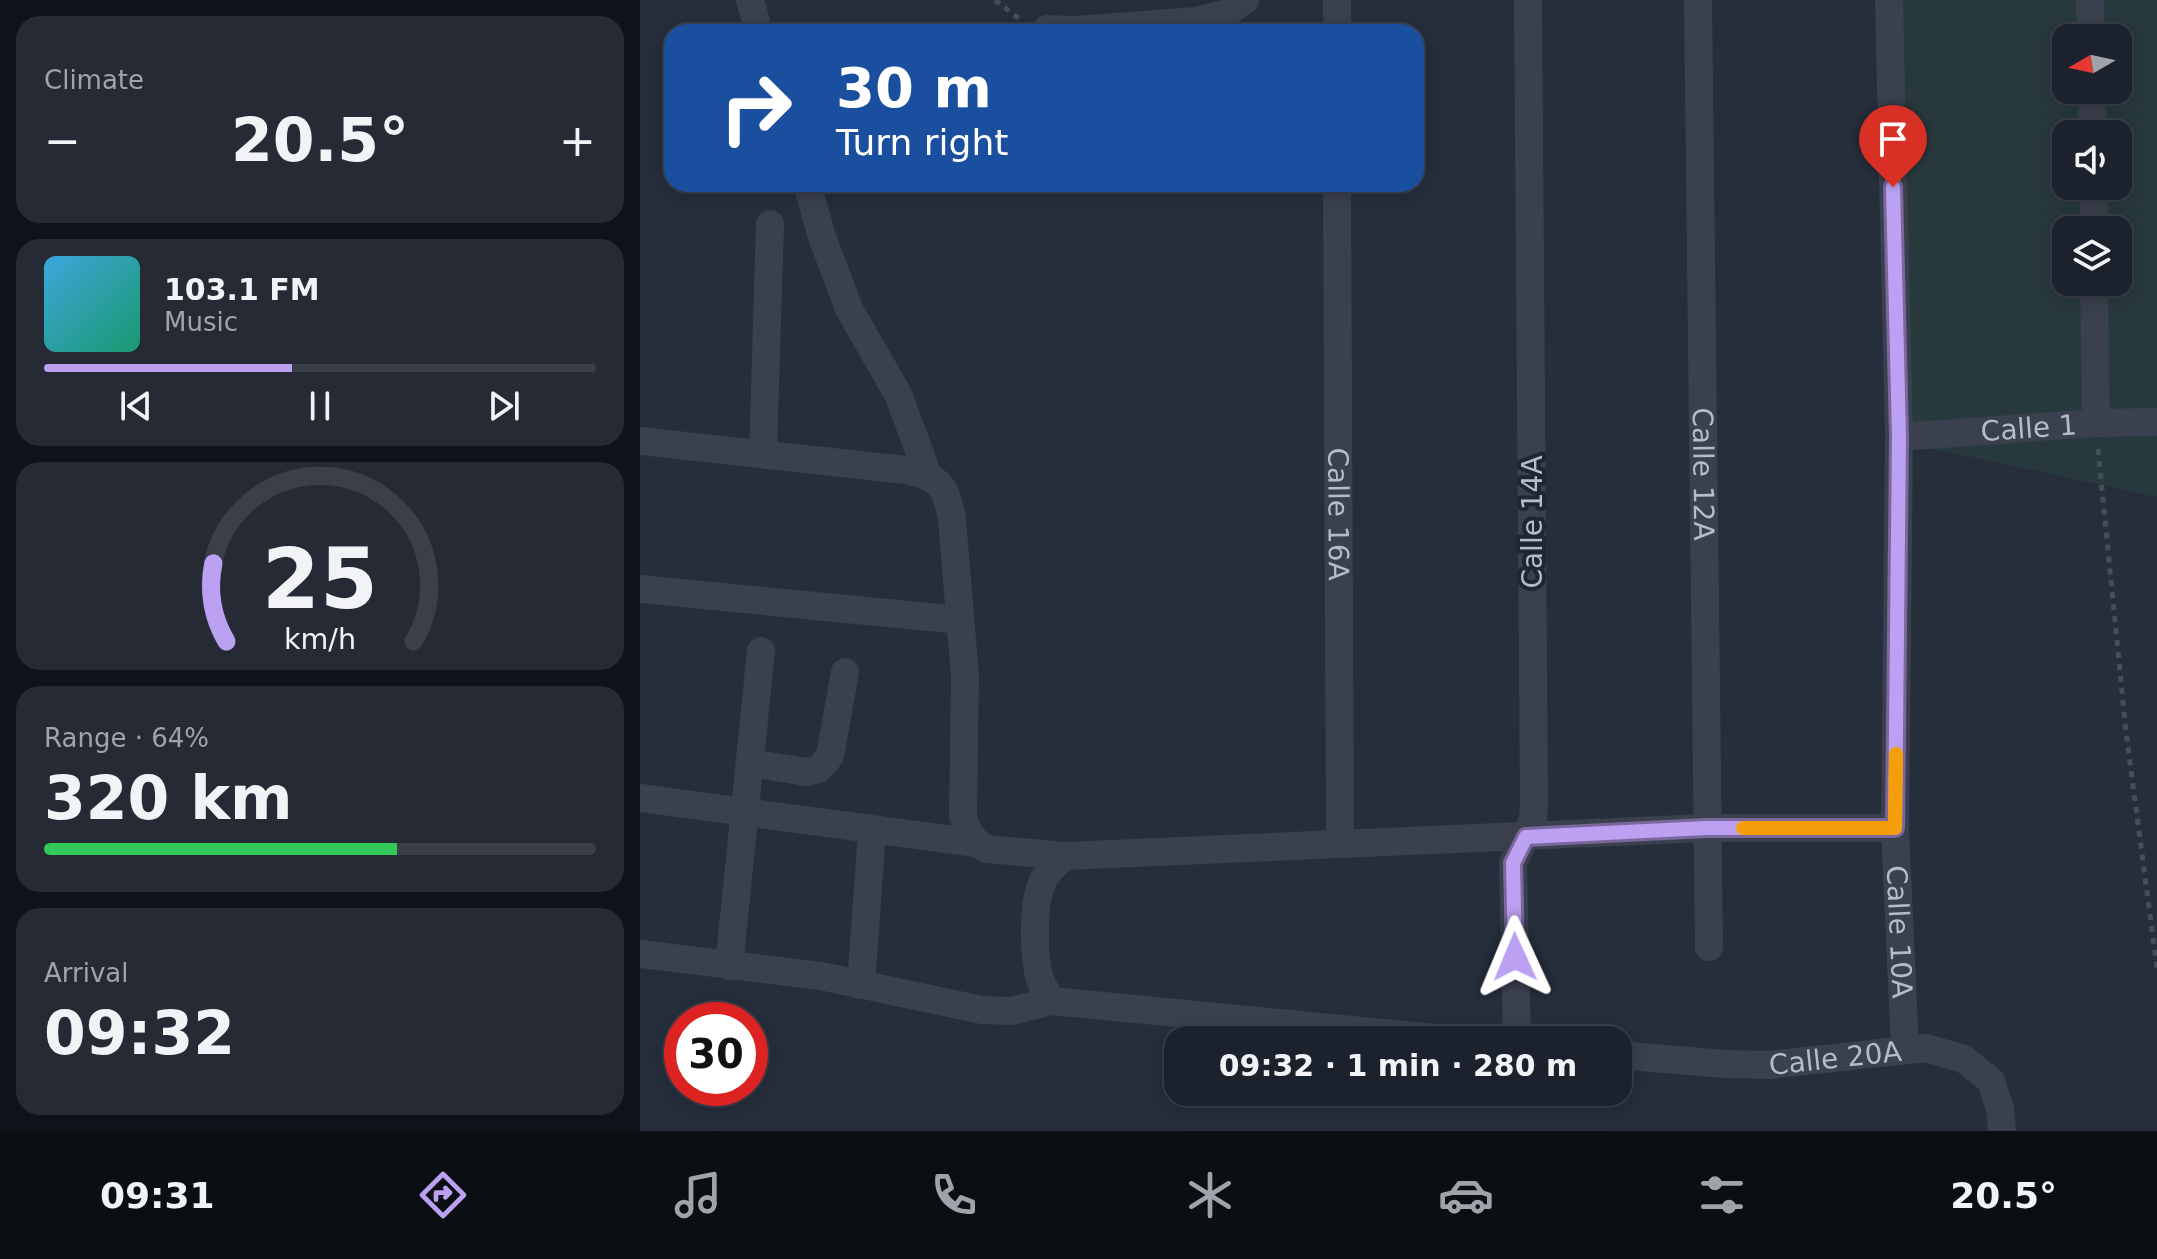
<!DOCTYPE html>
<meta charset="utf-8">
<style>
:root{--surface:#1c222d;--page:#252a35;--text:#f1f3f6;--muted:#a0a4aa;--line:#3a3f49;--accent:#bca0f2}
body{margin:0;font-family:"DejaVu Sans",sans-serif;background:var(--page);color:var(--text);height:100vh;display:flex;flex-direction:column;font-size:30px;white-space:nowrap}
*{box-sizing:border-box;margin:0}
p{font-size:26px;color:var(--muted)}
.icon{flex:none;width:44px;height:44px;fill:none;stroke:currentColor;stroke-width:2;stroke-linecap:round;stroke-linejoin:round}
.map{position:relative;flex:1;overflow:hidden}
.sheet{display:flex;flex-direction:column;gap:16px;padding:16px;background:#0f1319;width:640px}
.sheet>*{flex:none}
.top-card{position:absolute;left:24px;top:24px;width:760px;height:168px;border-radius:24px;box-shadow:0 4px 20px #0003,0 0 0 2px var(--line);background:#1a4fa0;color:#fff;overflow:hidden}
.needle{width:52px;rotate:261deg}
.tools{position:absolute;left:1412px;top:24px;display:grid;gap:16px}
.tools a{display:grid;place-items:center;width:80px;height:80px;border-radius:16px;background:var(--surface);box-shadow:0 4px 20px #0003,0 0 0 2px var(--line);font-size:40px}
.speed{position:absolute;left:24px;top:1002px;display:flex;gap:16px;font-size:40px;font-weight:700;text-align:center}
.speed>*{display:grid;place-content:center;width:104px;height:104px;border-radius:50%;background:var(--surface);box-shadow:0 4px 20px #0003,0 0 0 2px var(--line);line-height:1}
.speed .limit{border:12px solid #d22;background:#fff;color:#111}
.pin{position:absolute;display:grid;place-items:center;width:68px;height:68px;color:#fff;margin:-82px -34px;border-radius:50% 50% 50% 0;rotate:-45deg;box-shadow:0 0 8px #0007}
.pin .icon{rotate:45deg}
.me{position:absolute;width:88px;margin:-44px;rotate:359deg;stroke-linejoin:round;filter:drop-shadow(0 0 6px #0008)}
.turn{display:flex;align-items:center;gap:28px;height:168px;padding:0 40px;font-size:36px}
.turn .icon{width:104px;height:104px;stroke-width:2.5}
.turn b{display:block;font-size:56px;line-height:68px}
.big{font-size:60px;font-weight:800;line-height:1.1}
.sheet .tile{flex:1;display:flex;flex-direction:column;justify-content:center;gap:12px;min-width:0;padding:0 28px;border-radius:24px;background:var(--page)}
.sheet .dial{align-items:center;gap:0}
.dial svg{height:208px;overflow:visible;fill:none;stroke:var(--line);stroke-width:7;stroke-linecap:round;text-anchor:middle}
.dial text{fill:var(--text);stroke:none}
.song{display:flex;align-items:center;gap:24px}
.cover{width:96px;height:96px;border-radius:12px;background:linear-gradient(135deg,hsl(200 70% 55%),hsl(160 70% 35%))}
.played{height:8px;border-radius:4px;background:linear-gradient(90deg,var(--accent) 45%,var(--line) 45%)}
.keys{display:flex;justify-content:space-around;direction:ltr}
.heat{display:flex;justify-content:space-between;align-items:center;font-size:44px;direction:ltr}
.charge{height:12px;border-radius:6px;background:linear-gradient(90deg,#34c759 64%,var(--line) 0)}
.trip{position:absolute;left:524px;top:1026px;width:468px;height:80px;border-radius:24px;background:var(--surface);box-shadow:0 4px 20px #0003,0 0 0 2px var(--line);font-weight:800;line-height:80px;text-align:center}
.tab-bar{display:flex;height:128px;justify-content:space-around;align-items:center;background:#0b0e12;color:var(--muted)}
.tab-bar .icon{width:56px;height:56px}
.tab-bar .on{color:var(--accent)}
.tab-bar b{font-size:36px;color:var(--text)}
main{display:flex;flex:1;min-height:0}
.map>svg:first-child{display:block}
</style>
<main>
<section class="sheet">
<div class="tile"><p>Climate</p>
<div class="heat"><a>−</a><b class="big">20.5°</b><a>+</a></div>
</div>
<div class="tile">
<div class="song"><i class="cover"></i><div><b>103.1 FM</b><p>Music</p></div></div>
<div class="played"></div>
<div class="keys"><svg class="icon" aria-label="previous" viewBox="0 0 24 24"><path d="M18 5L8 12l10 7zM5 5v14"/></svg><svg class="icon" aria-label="pause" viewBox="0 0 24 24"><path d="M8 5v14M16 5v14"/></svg><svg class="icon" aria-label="next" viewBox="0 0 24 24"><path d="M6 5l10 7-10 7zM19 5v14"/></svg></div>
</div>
<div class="tile dial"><svg viewBox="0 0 100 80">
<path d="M14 69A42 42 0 1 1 86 69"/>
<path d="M14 69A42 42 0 0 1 9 39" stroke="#bca0f2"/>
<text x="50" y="56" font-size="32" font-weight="700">25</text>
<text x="50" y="72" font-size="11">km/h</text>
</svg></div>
<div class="tile"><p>Range · 64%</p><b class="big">320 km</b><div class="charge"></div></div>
<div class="tile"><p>Arrival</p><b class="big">09:32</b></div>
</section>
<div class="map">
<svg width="1517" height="1131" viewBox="0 0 1517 1131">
<rect width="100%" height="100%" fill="#262e3c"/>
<path fill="#28393d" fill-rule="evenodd" d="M1257,0H1517V497L1271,444ZM1426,38H1478V90H1426ZM1426,134H1478V186H1426ZM1426,230H1478V282H1426Z"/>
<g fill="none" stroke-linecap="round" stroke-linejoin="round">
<path stroke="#415255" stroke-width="5" stroke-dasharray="6 6" stroke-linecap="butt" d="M355,0L383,22
M1458,449L1486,732L1517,968"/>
<g stroke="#3a404d" stroke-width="28">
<path d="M110,0L119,32"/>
<path d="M697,0V32"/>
<path id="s1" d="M1058,0L1069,947"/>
<path id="s2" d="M1249,0L1259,437L1255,828L1265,1049"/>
<path d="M1450,0L1451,38"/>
<path d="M407,29L435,30L557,21L587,13L605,0"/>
<path d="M1452,90V134"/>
<path d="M167,184L182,237L209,309L258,394L288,475"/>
<path id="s3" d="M697,184L700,844"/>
<path d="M1453,186L1454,230"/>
<path d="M1454,282L1456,423"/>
<path id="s4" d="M1259,437L1456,423L1517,422"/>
<path d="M0,441L266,470C299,477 306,485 312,519L325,676L323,816C327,832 332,841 347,849L425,856L1066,828H1255"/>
<path d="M123,454L130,224"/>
<path d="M0,589L320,620"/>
<path d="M110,763L166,772L179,769L190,756L205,672"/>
<path d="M0,798L336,843"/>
<path d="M0,954L181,976L342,1010L371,1011L412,1001L816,1040"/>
<path d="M89,966L121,651"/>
<path d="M221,985L232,830"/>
<path d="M412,1001C408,994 402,987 400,979C393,956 392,900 404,879C409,869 417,863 425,856"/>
<path d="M877,1040L873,863L893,820L894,801L888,0"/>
<path id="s5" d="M978,1055L1085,1064L1129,1065L1286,1048L1324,1059L1351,1081L1360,1109L1362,1131"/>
</g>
</g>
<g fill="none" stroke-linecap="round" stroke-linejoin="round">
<g stroke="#7a689d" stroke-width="20">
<path id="route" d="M875,957L873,863L886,837L1066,828H1255L1259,437L1253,187"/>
</g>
<use href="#route" stroke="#bca0f2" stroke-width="14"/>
<path stroke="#f59e0b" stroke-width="14" d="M1103,828H1255L1256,754"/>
</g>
<g text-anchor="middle" stroke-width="8" stroke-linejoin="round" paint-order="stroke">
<g font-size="28" fill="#b6bbc8" stroke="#1f2532">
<text dy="10" stroke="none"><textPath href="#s4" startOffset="130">Calle 1</textPath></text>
<text dy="10" stroke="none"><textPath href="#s1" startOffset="474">Calle 12A</textPath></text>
<text dy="10" stroke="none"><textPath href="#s3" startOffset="330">Calle 16A</textPath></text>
<text transform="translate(892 522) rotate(-90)" y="10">Calle 14A</text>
<text dy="10" stroke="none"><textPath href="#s2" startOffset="932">Calle 10A</textPath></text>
<text dy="10" stroke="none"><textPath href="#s5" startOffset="218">Calle 20A</textPath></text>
</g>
</g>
</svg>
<div class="tools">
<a><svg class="needle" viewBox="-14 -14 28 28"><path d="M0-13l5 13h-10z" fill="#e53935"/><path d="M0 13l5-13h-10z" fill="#a0a4aa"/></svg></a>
<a><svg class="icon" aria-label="sound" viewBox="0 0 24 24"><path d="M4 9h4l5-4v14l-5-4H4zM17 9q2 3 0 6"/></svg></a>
<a><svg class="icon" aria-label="layers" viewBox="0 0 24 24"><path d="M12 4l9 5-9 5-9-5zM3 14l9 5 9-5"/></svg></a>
</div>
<div class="speed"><div class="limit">30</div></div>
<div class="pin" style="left:1253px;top:187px;background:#d93025"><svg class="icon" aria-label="arrive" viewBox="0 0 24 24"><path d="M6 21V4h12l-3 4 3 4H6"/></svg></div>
<svg class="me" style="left:875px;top:957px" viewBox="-20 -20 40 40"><path d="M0-17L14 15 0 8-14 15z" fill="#bca0f2" stroke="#fff" stroke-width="4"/></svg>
<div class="trip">09:32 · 1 min · 280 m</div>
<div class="top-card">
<div class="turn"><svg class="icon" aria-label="right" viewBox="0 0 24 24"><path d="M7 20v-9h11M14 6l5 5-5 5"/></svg><div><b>30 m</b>Turn right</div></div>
</div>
</div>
</main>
<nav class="tab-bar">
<b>09:31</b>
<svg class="icon on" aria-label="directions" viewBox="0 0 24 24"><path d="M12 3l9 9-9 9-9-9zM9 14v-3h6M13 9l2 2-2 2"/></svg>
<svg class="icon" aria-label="music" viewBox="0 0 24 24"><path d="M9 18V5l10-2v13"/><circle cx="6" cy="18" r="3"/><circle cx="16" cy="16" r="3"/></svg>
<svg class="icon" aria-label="phone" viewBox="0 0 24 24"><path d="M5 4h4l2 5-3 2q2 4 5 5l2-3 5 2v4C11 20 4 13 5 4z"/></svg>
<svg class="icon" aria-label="climate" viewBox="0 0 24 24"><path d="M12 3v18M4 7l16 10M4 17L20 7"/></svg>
<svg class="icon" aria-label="car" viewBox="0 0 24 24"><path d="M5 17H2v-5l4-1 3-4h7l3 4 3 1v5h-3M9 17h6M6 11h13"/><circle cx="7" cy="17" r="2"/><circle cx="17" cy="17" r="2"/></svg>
<svg class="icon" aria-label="filters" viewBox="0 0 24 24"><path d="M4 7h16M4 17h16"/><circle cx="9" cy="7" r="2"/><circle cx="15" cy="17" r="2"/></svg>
<b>20.5°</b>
</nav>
